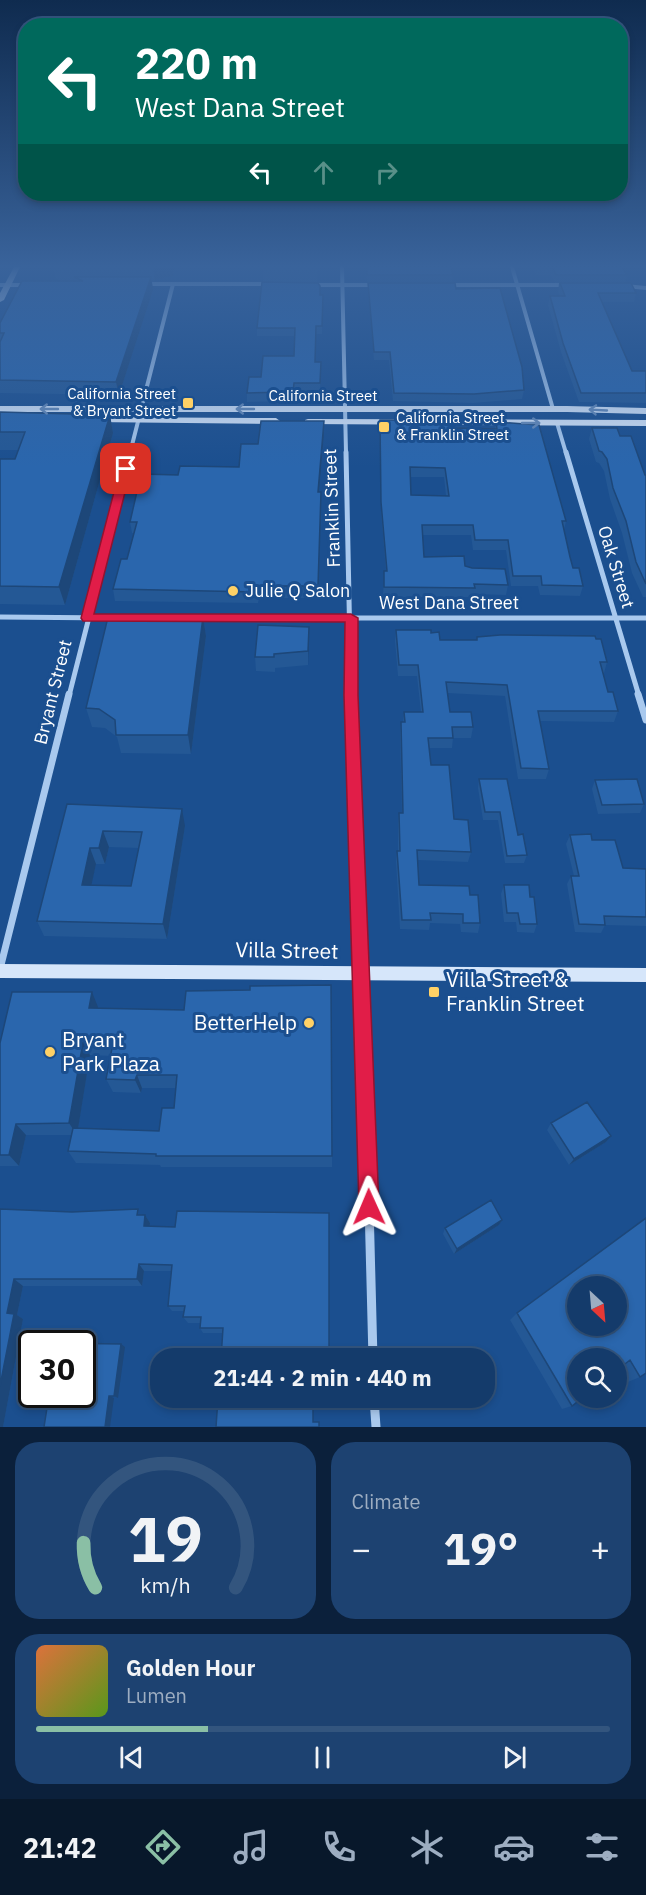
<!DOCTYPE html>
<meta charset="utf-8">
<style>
:root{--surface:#143b6b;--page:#1d4271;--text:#f1f3f6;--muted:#9dadc1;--line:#33557e;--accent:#8abfa5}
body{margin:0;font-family:"IBM Plex Sans",sans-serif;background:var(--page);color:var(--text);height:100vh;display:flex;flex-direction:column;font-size:22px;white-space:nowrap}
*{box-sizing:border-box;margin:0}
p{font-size:20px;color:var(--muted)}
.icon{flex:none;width:33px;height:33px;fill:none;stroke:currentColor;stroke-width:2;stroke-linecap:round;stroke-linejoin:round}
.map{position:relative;height:1427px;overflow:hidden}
.drawer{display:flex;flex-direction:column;gap:15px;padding:15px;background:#0b203b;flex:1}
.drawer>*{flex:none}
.hud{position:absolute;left:18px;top:18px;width:610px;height:183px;border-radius:24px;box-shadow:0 3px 9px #0003,0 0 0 2px var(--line);background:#00695c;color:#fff;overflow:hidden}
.needle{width:39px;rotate:154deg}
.controls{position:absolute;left:567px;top:1276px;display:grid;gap:12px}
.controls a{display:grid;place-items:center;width:60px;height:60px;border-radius:50%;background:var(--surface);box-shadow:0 3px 9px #0003,0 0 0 2px var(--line);font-size:30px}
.speed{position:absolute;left:18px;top:1330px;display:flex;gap:12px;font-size:30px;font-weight:700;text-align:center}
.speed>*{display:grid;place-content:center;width:78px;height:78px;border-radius:50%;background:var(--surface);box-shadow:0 3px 9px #0003,0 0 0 2px var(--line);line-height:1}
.speed .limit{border:3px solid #111;border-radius:9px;background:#fff;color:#111}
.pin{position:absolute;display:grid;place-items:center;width:51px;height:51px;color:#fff;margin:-26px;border-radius:12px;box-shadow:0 3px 9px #0006}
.me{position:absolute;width:66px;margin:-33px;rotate:359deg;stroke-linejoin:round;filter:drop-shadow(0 0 4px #0008)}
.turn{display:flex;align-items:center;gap:21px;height:126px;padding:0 18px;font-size:27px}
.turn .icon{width:78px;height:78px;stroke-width:2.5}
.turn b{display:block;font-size:42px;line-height:51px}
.lanes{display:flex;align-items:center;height:57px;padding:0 18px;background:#0003;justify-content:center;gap:30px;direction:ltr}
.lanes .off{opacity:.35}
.big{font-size:45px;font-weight:700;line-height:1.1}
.drawer .card{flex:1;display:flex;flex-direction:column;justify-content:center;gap:9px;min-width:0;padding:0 21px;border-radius:24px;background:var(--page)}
.drawer .dial{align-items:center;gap:0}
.dial svg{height:156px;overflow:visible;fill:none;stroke:var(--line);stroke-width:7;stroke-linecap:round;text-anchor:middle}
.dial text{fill:var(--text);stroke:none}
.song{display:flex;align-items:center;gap:18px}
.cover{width:72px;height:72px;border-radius:9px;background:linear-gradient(135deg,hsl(20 70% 55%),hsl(90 70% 35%))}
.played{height:6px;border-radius:3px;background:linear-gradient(90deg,var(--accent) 30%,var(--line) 30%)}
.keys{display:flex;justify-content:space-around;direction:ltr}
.heat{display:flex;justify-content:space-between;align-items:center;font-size:33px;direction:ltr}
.drawer .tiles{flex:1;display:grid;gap:15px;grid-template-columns:1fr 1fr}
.card:last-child{grid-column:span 2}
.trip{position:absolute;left:150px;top:1348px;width:345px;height:60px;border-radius:24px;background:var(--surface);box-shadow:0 3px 9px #0003,0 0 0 2px var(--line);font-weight:700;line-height:60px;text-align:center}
.tabs{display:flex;height:96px;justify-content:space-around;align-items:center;background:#08182b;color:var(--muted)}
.tabs .icon{width:42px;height:42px}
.tabs .active{color:var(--accent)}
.tabs b{font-size:27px;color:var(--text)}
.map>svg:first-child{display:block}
</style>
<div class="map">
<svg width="646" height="1427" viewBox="0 0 646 1427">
<rect width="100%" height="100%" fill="#1b4f8f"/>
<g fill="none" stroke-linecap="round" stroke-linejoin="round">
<path stroke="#a9c9ee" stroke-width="4" d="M342,267L346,453
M512,267L553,409
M145,284H269
M0,285H26
M313,285H374
M448,285H566
M625,286L646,288
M557,423L566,453
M130,453L173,284"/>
<path stroke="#a9c9ee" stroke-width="5" d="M346,452L351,696
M566,452L639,696
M0,617L114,618
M197,618H646
M69,696L131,452"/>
<path stroke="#a9c9ee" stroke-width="7" d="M351,694L364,1013
M638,694L646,720
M0,969L69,694"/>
<path stroke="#a9c9ee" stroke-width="9" d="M364,1011L373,1359
M374,1398L376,1427"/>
<path fill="#d6e6fa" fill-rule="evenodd" d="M14,267H20L4,300L0,302V293Z
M0,406H567L646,408V414L567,412H0Z
M95,417L276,418L280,421L276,424L92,422V418Z
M308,419L646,420V426L305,424V420Z
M0,964L646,968V982L0,978Z"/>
</g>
<path fill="#245895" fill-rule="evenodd" d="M53,267H174L173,276L156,279L155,282H152L153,290L119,395L0,393V323L61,281L56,279Z
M242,267H317V282H263V269H242Z
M366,267H451L453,275L452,283H367Z
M533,267H622L627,275L625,283L636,293L634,302H602L632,371H646V403L579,402L561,352L548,305L550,296H560L558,292L559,283H555L551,275H536Z
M368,283L456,289L524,390L522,399L473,403L393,401L389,360H374L368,291Z
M320,295H323L322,334H316L315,362H321L320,392H294L293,401L247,402V393L261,377L294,356V336H257V328Z
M0,412L110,415L113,433L65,605L0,604V459H15L19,450H0Z
M380,420L400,423L451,428L495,429L496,422L566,521L564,530L570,557L573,568L583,586L580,596L540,595L538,586H511L506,550H473L471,535H422L424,557L465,566L508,585L506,595L474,594L473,597H383L384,571H386L381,512ZM410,477H444L446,496L411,495Z
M324,421V433L319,492L318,598H259L258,603L115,601L113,589L127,559L134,533H132L130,522L178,475L239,467L258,444Z
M592,428L620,436L646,475V597H643L632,573L622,533L610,499L604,471L599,463L596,462L589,439Z
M203,617L206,636L191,754L121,753L117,737L105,728L92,727L86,708Z
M309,627L308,665L275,668V672L256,671L255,657Z
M396,630L431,633L440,640H476L477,637L596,639L607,662L604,673H603L608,692L618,711L614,722L540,721L549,769L546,779H518L505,696L447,693L450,712L473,727L471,738H453L452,748H429L431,765L454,819L471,852L468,862L418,860L419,885L470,895L480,923L478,933L461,932L460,924L430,923L429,930L400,929L396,861L397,851H398V823L399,813H402L400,733L401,722H403L404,712H421L417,676H398L395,641Z
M479,779L518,835L527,855L524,863H505L498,820H483L478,788Z
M595,780L644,804L640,813L598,814L592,789Z
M67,804L185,826L167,939L44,936L37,921ZM109,847L139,848L131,886L91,885L96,864H105Z
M570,835L592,840L623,868L646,869V926L605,925L601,933L575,932L567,884L571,876H574L566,844Z
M504,885L530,897L537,924L534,933L517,932L516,922H504L501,894Z
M98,1007V1008L332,1156V1167H161L160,1165L76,1163L68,1151L72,1135H26L19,1166H0V1043ZM90,1055L111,1056L106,1079L113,1092L141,1093L142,1088H176L174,1108L159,1131L78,1128Z
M551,1123L611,1136L606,1142L569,1165L547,1130Z
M0,1209L145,1215L150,1223V1226L175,1227L329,1213L223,1333H203L200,1328V1323H188L183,1317L184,1311H172L168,1306L171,1271H144L142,1286H23L17,1315L23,1319L3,1427H0Z
M646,1218L640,1377L628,1382L620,1368L572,1406L562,1409L510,1320L517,1313Z
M502,1220L499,1225L454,1254L443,1234L445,1228Z"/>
<path fill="#1d4779" d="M153,267H174L173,276L156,279L155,282Z
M151,277L153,290L119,395L116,382Z
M110,415L113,433L65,605L59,587Z
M324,421V433L318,503V492Z
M203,617L206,636L191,754L188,735Z
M309,627V642L308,665V651Z
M182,809L185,826L167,939L163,924Z
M103,831L109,847L105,864L99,848Z
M90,848L96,864L88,901L82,885Z
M92,992L98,1007L96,1022L89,1008Z
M83,1042L90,1055L77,1135L69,1123Z
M137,1075L142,1088L141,1093L135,1080Z
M16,1124L26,1135L19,1166L9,1155Z
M611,1136L606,1142L569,1165L574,1159Z
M145,1215L150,1223L149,1234L144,1226Z
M502,1220L499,1225L454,1254L457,1249Z
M139,1264L144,1271L142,1286L137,1279Z
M14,1279L23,1286L17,1315L23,1319L3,1427H0V1386L7,1313Z
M121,1344L125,1347L118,1398L114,1396Z
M109,1396L114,1398L110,1427H105Z"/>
<path fill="#2a66ad" stroke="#1d4779" stroke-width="1.5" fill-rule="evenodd" d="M367,267H451L453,275H367Z
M537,267H622L627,275H556L553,267Z
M74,277H151L116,382L0,380V342L4,333H0V323L22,281H83Z
M262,282L318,283L320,286V295H323L322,326H316L315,362H321L320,383H294L293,392L247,393L249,377H261L263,356H294L295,328H257Z
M368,283H455L456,289L500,288L522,367L524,390L474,394L394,393L390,352H374Z
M560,283H631L636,293H598L632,371H646V393H581L563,343L550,296H565Z
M0,412L110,415L59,587L0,586V459H15L25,432H0Z
M380,420H400V423L450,422L451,428L497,429L496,422L539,425L566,521H562L570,557L573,568H579L583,586L542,585L541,576H513L508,540H475L473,525H422L424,557L464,556L465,566L472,568L505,569L508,585L474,584L475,588L384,587V571H387L381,502ZM410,467L445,468L449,496L411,495Z
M261,421H324L318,492H321L318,586H258V592L113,589L121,559H127L137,522H130L141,474L178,475L180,466L239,467L241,444H258Z
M592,428H617L620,436H631L645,475H646V584L636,562L626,521L613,488L607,459L602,452L599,451Z
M108,617H203L188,735H116L115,720L99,709L86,708Z
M258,625L309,627L308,651L274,654V657H255Z
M396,630H431V633L439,632L440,640H477V637L500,635L595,636L596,639H601L607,662H600L608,692H613L618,711H538L549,769L521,768L507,685L446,682L450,712H471L473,727H452L453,738H428L431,765H449L454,819L468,820L471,852L417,850L419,885L469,886L470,895H478L480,923H463V914L430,913L431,920H402L397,851H400L399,813H403L401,722H405L404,712H423L418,665H399Z
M479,779H507L518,835L523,834L527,855L507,856L500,812H485Z
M637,779L644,804L602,805L595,780Z
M67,804L182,809L163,924L37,921ZM103,831L142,832L131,886L82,885L90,848H99Z
M591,834L592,840H615L623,868L646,869V917L604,916L605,925L579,924L571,876H579L570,835Z
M504,885H529L530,897H534L537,924H520L518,913H507Z
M331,985L332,1156H156V1154L68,1151L73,1128L159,1131L162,1108H174L177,1075H137L135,1080L106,1079L113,1043L83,1042L69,1123L16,1124L9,1155H0V1043L12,992H92L89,1008L184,1010L186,991L250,990V986Z
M587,1102L611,1136L574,1159L551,1123Z
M491,1200L502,1220L457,1249L445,1228Z
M0,1209L72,1212L138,1209L137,1215H145L144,1226L175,1227L177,1211L329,1213V1359H221L223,1328H200L201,1317H183L185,1306H168L172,1265L139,1264L137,1279H14L7,1313L14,1314L0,1386Z
M646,1218V1373L640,1377L630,1360L616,1371V1359H578V1398H582L572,1406L517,1313ZM578,1287H616V1326H578Z
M52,1343L121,1344L114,1396H109L105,1427H44L49,1395H82V1344H51Z
M218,1398H313V1422H319V1427H216Z"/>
<defs><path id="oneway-shaft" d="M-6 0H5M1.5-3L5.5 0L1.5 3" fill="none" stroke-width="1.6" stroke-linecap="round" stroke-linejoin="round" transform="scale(1.5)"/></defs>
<g stroke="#668bba">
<use href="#oneway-shaft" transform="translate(49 409) rotate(-180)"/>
<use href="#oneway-shaft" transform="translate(245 409) rotate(180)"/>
<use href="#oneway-shaft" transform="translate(598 410) rotate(-177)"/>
<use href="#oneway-shaft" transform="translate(531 423)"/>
</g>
<linearGradient id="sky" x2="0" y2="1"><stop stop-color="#0f2b4f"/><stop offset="0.57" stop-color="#39639b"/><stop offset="1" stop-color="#39639b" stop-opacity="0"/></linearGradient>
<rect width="646" height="467" fill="url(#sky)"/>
<path fill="#e11d48" stroke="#92132f" stroke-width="1.5" d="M126,466L131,469L94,614H351L358,618V695L379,1207L376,1214L369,1217L362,1214L359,1207L344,695L345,622L83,621L81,618L120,469Z"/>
<g fill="#ffd166" stroke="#1b4f8f" stroke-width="2">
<rect x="182" y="397" width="12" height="12" rx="3"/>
<rect x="378" y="421" width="12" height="12" rx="3"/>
<circle cx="233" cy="591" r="6"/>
<rect x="428" y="986" width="12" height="12" rx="3"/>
<circle cx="309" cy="1023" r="6"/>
<circle cx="50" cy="1052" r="6"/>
</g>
<g text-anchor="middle" stroke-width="6" stroke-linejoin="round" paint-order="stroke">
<g font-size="15" fill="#fff" stroke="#1b4f8f" text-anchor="end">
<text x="176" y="399">California Street<tspan x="176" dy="17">&amp; Bryant Street</tspan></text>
<text x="396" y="423" text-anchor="start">California Street<tspan x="396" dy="17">&amp; Franklin Street</tspan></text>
</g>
<g font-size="15" fill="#fff" stroke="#1b4f8f">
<text x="323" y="401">California Street</text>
</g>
<g font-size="18" fill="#fff" stroke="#1b4f8f">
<text transform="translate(332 508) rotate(-92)" y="6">Franklin Street</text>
<text transform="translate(616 567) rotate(73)" y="6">Oak Street</text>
<text x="449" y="609">West Dana Street</text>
<text transform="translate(53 692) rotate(-76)" y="6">Bryant Street</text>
</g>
<g font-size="18" fill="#fff" stroke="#1b4f8f" text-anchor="start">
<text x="245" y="597">Julie Q Salon</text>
</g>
<g font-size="21" fill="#fff" stroke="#1b4f8f">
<text transform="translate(287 951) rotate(1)" y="7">Villa Street</text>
</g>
<g font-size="21" fill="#fff" stroke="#1b4f8f" text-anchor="start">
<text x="446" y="987">Villa Street &amp;<tspan x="446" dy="24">Franklin Street</tspan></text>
<text x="297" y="1030" text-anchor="end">BetterHelp</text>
<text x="62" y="1047">Bryant<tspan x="62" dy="24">Park Plaza</tspan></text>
</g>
</g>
</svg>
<div class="controls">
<a><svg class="needle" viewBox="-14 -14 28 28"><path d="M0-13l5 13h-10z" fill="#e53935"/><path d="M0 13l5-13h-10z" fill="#9dadc1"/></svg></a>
<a><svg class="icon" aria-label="search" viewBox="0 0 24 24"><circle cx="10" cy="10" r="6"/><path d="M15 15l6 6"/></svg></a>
</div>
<div class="speed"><div class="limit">30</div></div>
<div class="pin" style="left:126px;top:469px;background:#d93025"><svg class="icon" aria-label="arrive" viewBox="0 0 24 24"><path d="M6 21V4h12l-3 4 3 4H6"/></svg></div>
<svg class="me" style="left:369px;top:1207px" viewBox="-20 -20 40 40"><path d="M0-17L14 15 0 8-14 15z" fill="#e11d48" stroke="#fff" stroke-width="4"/></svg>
<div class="trip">21:44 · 2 min · 440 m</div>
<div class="hud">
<div class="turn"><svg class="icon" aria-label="left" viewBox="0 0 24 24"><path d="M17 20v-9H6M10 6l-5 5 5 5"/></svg><div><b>220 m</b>West Dana Street</div></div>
<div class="lanes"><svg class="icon" aria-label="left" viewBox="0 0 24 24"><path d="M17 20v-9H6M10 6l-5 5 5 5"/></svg><svg class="icon off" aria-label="ahead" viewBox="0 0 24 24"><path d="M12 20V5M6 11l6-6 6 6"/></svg><svg class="icon off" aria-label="right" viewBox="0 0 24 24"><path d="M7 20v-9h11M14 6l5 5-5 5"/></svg></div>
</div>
</div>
<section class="drawer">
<div class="tiles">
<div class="card dial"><svg viewBox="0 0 100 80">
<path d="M14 69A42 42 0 1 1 86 69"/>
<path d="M14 69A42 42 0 0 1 8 46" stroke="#8abfa5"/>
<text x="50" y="56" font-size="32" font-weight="700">19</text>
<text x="50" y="72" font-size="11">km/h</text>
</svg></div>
<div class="card"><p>Climate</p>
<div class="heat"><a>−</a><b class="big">19°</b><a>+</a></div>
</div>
<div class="card">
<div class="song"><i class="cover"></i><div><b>Golden Hour</b><p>Lumen</p></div></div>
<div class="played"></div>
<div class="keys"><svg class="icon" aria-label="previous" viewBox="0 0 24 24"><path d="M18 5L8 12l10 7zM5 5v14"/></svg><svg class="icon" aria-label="pause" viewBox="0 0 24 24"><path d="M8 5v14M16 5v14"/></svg><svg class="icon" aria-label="next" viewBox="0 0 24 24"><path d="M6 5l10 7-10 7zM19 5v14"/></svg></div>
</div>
</div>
</section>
<nav class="tabs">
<b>21:42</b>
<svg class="icon active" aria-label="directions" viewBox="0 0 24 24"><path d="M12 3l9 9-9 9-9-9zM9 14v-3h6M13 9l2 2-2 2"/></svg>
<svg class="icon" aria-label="music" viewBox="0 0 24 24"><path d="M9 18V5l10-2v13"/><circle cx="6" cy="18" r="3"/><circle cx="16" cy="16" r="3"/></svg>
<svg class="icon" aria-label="phone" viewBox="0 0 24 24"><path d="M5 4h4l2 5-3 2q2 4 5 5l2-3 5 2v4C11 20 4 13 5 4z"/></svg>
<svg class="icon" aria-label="climate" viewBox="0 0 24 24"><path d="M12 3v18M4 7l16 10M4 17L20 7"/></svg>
<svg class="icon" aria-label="car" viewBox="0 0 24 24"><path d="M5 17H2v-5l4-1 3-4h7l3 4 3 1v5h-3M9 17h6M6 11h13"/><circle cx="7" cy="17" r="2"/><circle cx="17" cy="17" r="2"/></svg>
<svg class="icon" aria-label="filters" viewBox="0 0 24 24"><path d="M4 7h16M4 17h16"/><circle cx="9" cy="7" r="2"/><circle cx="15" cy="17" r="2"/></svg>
</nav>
